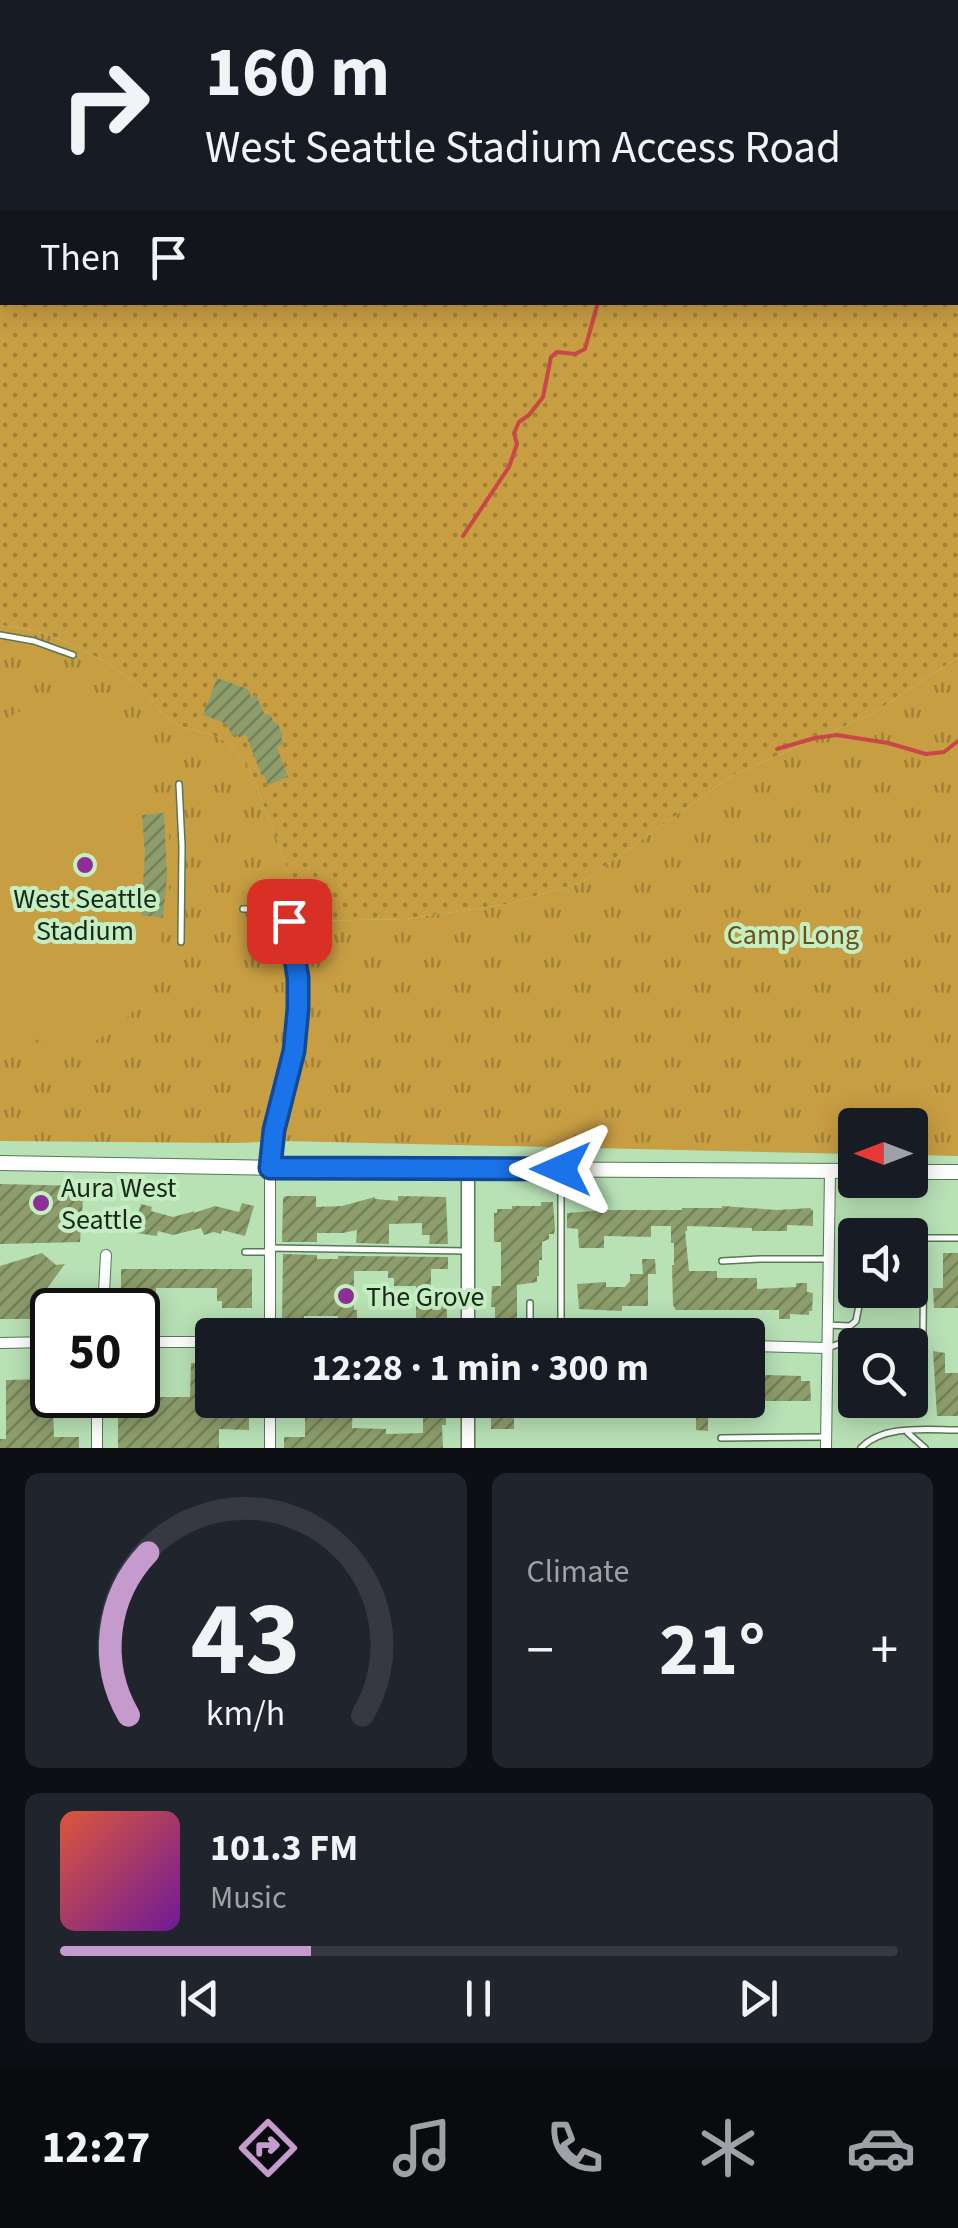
<!DOCTYPE html>
<meta charset="utf-8">
<style>
:root{--surface:#171b24;--page:#20242c;--text:#f1f3f6;--muted:#9ea1a6;--line:#363941;--accent:#c49bcc}
body{margin:0;font-family:"Source Sans 3",sans-serif;background:var(--page);color:var(--text);height:100vh;display:flex;flex-direction:column;font-size:38px;white-space:nowrap}
*{box-sizing:border-box;margin:0}
p{font-size:32px;color:var(--muted)}
.icon{flex:none;width:55px;height:55px;fill:none;stroke:currentColor;stroke-width:2;stroke-linecap:round;stroke-linejoin:round}
.map{position:relative;height:1448px;overflow:hidden}
.panel{display:flex;flex-direction:column;gap:25px;padding:25px;background:#0d0f14;flex:1}
.panel>*{flex:none}
.guide{position:absolute;left:0px;top:0px;width:960px;height:305px;box-shadow:0 5px 25px #0003;background:#171b24;color:var(--text);overflow:hidden}
.needle{width:65px;rotate:270deg}
.fabs{position:absolute;left:838px;top:1108px;display:grid;gap:20px}
.fabs a{display:grid;place-items:center;width:90px;height:90px;border-radius:10px;background:var(--surface);box-shadow:0 5px 25px #0003;font-size:50px}
.speed{position:absolute;left:30px;top:1288px;display:flex;gap:20px;font-size:50px;font-weight:700;text-align:center}
.speed>*{display:grid;place-content:center;width:130px;height:130px;border-radius:50%;background:var(--surface);box-shadow:0 5px 25px #0003;line-height:1}
.speed .limit{border:5px solid #111;border-radius:15px;background:#fff;color:#111}
.pin{position:absolute;display:grid;place-items:center;width:85px;height:85px;color:#fff;margin:-42px;border-radius:20px;box-shadow:0 5px 15px #0006}
.me{position:absolute;width:110px;margin:-55px;rotate:270deg;stroke-linejoin:round;filter:drop-shadow(0 0 8px #0008)}
.turn{display:flex;align-items:center;gap:35px;height:210px;padding:0 40px;font-size:45px}
.turn .icon{width:130px;height:130px;stroke-width:2.5}
.turn b{display:block;font-size:70px;line-height:85px}
.then{display:flex;align-items:center;height:95px;padding:0 40px;background:#0003;gap:20px;font-size:38px}
.big{font-size:75px;font-weight:700;line-height:1.1}
.panel .tile{flex:1;display:flex;flex-direction:column;justify-content:center;gap:15px;min-width:0;padding:0 35px;border-radius:15px;background:var(--page)}
.panel .dial{align-items:center;gap:0}
.dial svg{height:260px;overflow:visible;fill:none;stroke:var(--line);stroke-width:7;stroke-linecap:round;text-anchor:middle}
.dial text{fill:var(--text);stroke:none}
.song{display:flex;align-items:center;gap:30px}
.cover{width:120px;height:120px;border-radius:15px;background:linear-gradient(135deg,hsl(10 70% 55%),hsl(280 70% 35%))}
.played{height:10px;border-radius:5px;background:linear-gradient(90deg,var(--accent) 30%,var(--line) 30%)}
.keys{display:flex;justify-content:space-around;direction:ltr}
.heat{display:flex;justify-content:space-between;align-items:center;font-size:55px;direction:ltr}
.panel .tiles{flex:1;display:grid;gap:25px;grid-template-columns:1fr 1fr}
.tile:last-child{grid-column:span 2}
.trip{position:absolute;left:195px;top:1318px;width:570px;height:100px;border-radius:10px;background:var(--surface);box-shadow:0 5px 25px #0003;font-weight:700;line-height:100px;text-align:center}
.menu{display:flex;height:160px;justify-content:space-around;align-items:center;background:#090b0e;color:var(--muted)}
.menu .icon{width:70px;height:70px}
.menu .selected{color:var(--accent)}
.menu b{font-size:45px;color:var(--text)}
.map>svg:first-child{display:block}
</style>
<div class="map">
<svg width="958" height="1448" viewBox="0 0 958 1448">
<defs>
<pattern id="grass-dots" width="8" height="8" patternUnits="userSpaceOnUse" patternTransform="scale(2.5)"><rect width="8" height="8" fill="#c89e43"/><path d="M2 2h.1M6 6h.1" fill="none" stroke="#a28137" stroke-width="1.8" stroke-linecap="round"/></pattern>
<pattern id="park-tufts" width="24" height="20" patternUnits="userSpaceOnUse" patternTransform="scale(2.5)"><rect width="24" height="20" fill="#c89e43"/><path d="M3 7l-1-3M5 7V3M7 7l1-3M15 17l-1-3M17 17v-4M19 17l1-3" fill="none" stroke="#a28137"/></pattern>
<pattern id="building-hatch" width="6" height="6" patternUnits="userSpaceOnUse" patternTransform="scale(2.5)"><rect width="6" height="6" fill="#8d9e6c"/><path d="M-1 1l2-2M0 6l6-6M5 7l2-2" fill="none" stroke="#728158"/></pattern>
</defs>
<rect width="100%" height="100%" fill="#b8e1b6"/>
<path fill="url(#grass-dots)" fill-rule="evenodd" d="M0,0H958V657L872,714L733,775L581,883L508,904L406,919L304,921L279,845L249,768L229,744L218,737L177,725L161,712L141,687L108,663L66,642L33,630L0,625ZM2,2H958V302H2Z"/>
<path fill="url(#park-tufts)" d="M0,625L33,630L66,642L108,663L141,687L161,712L177,725L218,737L229,744L249,768L279,845L305,921L406,919L508,904L581,883L733,775L872,714L958,657V1156L910,1155V1125H855V1154L283,1141L235,1143L0,1141Z"/>
<path fill="#c89e43" d="M44,700C103,697 140,725 150,783L153,784L155,808L169,809V921H162L161,964L145,967L144,1000C131,1013 118,1028 102,1037C66,1059 28,1041 0,1015V727L12,715Z"/>
<g fill="none" stroke-linecap="round" stroke-linejoin="round">
<path stroke="#ca4747" stroke-width="4" d="M724,0L726,2
M498,2L499,0
M626,2L627,0
M648,2L651,0
M463,536L509,467L517,444L514,433L519,422L529,415L543,397L551,357L557,352L575,354L585,349L598,302
M777,749L815,738L837,735L888,743L926,754L944,752L958,741"/>
</g>
<path fill="url(#building-hatch)" d="M217,678L248,689L251,697L256,695L265,715L270,714L275,724L277,722L283,736L281,737L283,744L277,747L288,777L268,785L264,775L262,776L246,735L239,738L237,733L232,736L227,724L203,715Z
M164,813L167,877L163,918L141,915L145,853L142,815Z
M0,1184L84,1186L80,1242L0,1244Z
M286,1196H316V1207L342,1206L375,1197V1199L398,1201V1196L446,1197L448,1244H429L430,1235H422V1223L389,1224V1244L356,1243L357,1230L343,1233H317V1242H282L283,1198Z
M541,1202H553L555,1228L554,1234H549V1239L542,1242V1260H539V1276H537V1282L517,1285V1318H495V1307H491L492,1286H501V1242H494V1213H497V1209H512V1206H541Z
M242,1203L254,1206L245,1236L222,1230L221,1234L214,1232L204,1235L201,1228L173,1235L158,1231L157,1236L136,1233L138,1226L135,1225L141,1204L152,1207L151,1211L173,1217L195,1211L194,1213L215,1206L239,1212Z
M722,1206L777,1210L811,1208V1210H813V1226L787,1225V1231H752V1228L687,1226V1231H685L689,1271H717V1278H757V1289L796,1287V1283H807V1292L813,1293L812,1311H809V1315L790,1314V1319H779V1310H676L673,1305L672,1265H674V1243H671V1226H651V1237L604,1236V1248H579L578,1229L567,1228V1213L609,1210H682V1208H722Z
M42,1253L56,1265L65,1264L45,1291L44,1319H0V1266Z
M943,1253H958V1308H934L933,1288H943Z
M283,1254L317,1255V1259H338V1256H356L448,1257V1269H431V1305H447V1320H416V1286H394V1278H388V1271H354V1310H357V1320H338V1316H304V1320H282Z
M642,1259H655L656,1274H644H648V1306H622V1311L579,1309L577,1284L606,1282V1287H625L630,1281V1274H643Z
M121,1269H252V1308H222V1301H217V1288H156V1302L152,1301V1314H138V1310H121Z
M933,1351L945,1353V1373H958V1416H937Z
M191,1363H212V1400H249V1430L219,1429V1448H118V1397H190Z
M767,1375L801,1376V1381H810L811,1401H750V1380L752,1376Z
M52,1379L54,1437H79V1448H0V1439H6V1380Z
M305,1400H353L352,1428L386,1429V1434L423,1433V1414L394,1415V1400H446V1425H442L443,1448H284V1437H305Z
M491,1400H514V1429H491Z
M602,1400H646V1417H637L636,1412H602Z
M696,1400H708V1431L696,1430Z"/>
<g fill="none" stroke-linecap="round" stroke-linejoin="round">
<g stroke="#547953" stroke-width="8">
<path id="service" d="M0,635L34,641L73,655
M179,784L182,846L181,942
M243,909H268L289,921C300,968 301,1018 291,1066C284,1100 273,1130 271,1165
M561,1172V1335
M910,1238H958
M270,1248L467,1251
M245,1252H267
M722,1261L760,1259H828
M898,1302L923,1303
M530,1303V1335
M408,1323V1335
M827,1325L850,1326L856,1321L862,1290
M830,1347C860,1336 891,1332 923,1332L924,1238
M78,1410L97,1409
M908,1433L925,1448
M721,1438L824,1437
M861,1448C883,1424 928,1430 958,1430"/>
</g>
<g stroke="#547953" stroke-width="12">
<path id="minor" d="M270,1168V1335
M103,1310L106,1255
M138,1342H212
M0,1343L52,1342
M748,1346L827,1348
M270,1400V1448
M97,1448V1395
M826,1448L830,1171"/>
</g>
<g stroke="#547953" stroke-width="15">
<path id="tertiary" d="M468,1169V1335
M468,1448V1400"/>
</g>
<g stroke="#547953" stroke-width="16">
<path id="secondary" d="M0,1163L285,1168L855,1171
M910,1172H958"/>
</g>
<use href="#service" stroke="#fff" stroke-width="5"/>
<use href="#minor" stroke="#fff" stroke-width="10"/>
<use href="#tertiary" stroke="#fff" stroke-width="12"/>
<use href="#secondary" stroke="#fff" stroke-width="14"/>
</g>
<g fill="none" stroke-linecap="round" stroke-linejoin="round">
<g stroke="#114b97" stroke-width="25">
<path id="route" d="M289,921L298,978V1009L294,1051L274,1130L270,1168L561,1169"/>
</g>
<use href="#route" stroke="#1a73e8" stroke-width="18"/>
</g>
<g fill="#8e2f98" stroke="#c5eec3" stroke-width="4">
<circle cx="85" cy="865" r="10"/>
<circle cx="41" cy="1203" r="10"/>
<circle cx="346" cy="1296" r="10"/>
</g>
<g text-anchor="middle" stroke-width="8" stroke-linejoin="round" paint-order="stroke">
<g font-size="28" fill="#192918" stroke="#c5eec3" text-anchor="start">
<text x="85" y="908" text-anchor="middle">West Seattle<tspan x="85" dy="32">Stadium</tspan></text>
<text x="61" y="1197">Aura West<tspan x="61" dy="32">Seattle</tspan></text>
<text x="366" y="1306">The Grove</text>
</g>
<g font-size="28" fill="#695018" stroke="#c5eec3">
<text x="793" y="944">Camp Long</text>
</g>
</g>
</svg>
<div class="fabs">
<a><svg class="needle" viewBox="-14 -14 28 28"><path d="M0-13l5 13h-10z" fill="#e53935"/><path d="M0 13l5-13h-10z" fill="#9ea1a6"/></svg></a>
<a><svg class="icon" aria-label="sound" viewBox="0 0 24 24"><path d="M4 9h4l5-4v14l-5-4H4zM17 9q2 3 0 6"/></svg></a>
<a><svg class="icon" aria-label="search" viewBox="0 0 24 24"><circle cx="10" cy="10" r="6"/><path d="M15 15l6 6"/></svg></a>
</div>
<div class="speed"><div class="limit">50</div></div>
<div class="pin" style="left:289px;top:921px;background:#d93025"><svg class="icon" aria-label="arrive" viewBox="0 0 24 24"><path d="M6 21V4h12l-3 4 3 4H6"/></svg></div>
<svg class="me" style="left:561px;top:1169px" viewBox="-20 -20 40 40"><path d="M0-17L14 15 0 8-14 15z" fill="#1a73e8" stroke="#fff" stroke-width="4"/></svg>
<div class="trip">12:28 · 1 min · 300 m</div>
<div class="guide">
<div class="turn"><svg class="icon" aria-label="right" viewBox="0 0 24 24"><path d="M7 20v-9h11M14 6l5 5-5 5"/></svg><div><b>160 m</b>West Seattle Stadium Access Road</div></div>
<div class="then">Then<svg class="icon" aria-label="arrive" viewBox="0 0 24 24"><path d="M6 21V4h12l-3 4 3 4H6"/></svg></div>
</div>
</div>
<section class="panel">
<div class="tiles">
<div class="tile dial"><svg viewBox="0 0 100 80">
<path d="M14 69A42 42 0 1 1 86 69"/>
<path d="M14 69A42 42 0 0 1 20 19" stroke="#c49bcc"/>
<text x="50" y="56" font-size="32" font-weight="700">43</text>
<text x="50" y="72" font-size="11">km/h</text>
</svg></div>
<div class="tile"><p>Climate</p>
<div class="heat"><a>−</a><b class="big">21°</b><a>+</a></div>
</div>
<div class="tile">
<div class="song"><i class="cover"></i><div><b>101.3 FM</b><p>Music</p></div></div>
<div class="played"></div>
<div class="keys"><svg class="icon" aria-label="previous" viewBox="0 0 24 24"><path d="M18 5L8 12l10 7zM5 5v14"/></svg><svg class="icon" aria-label="pause" viewBox="0 0 24 24"><path d="M8 5v14M16 5v14"/></svg><svg class="icon" aria-label="next" viewBox="0 0 24 24"><path d="M6 5l10 7-10 7zM19 5v14"/></svg></div>
</div>
</div>
</section>
<nav class="menu">
<b>12:27</b>
<svg class="icon selected" aria-label="directions" viewBox="0 0 24 24"><path d="M12 3l9 9-9 9-9-9zM9 14v-3h6M13 9l2 2-2 2"/></svg>
<svg class="icon" aria-label="music" viewBox="0 0 24 24"><path d="M9 18V5l10-2v13"/><circle cx="6" cy="18" r="3"/><circle cx="16" cy="16" r="3"/></svg>
<svg class="icon" aria-label="phone" viewBox="0 0 24 24"><path d="M5 4h4l2 5-3 2q2 4 5 5l2-3 5 2v4C11 20 4 13 5 4z"/></svg>
<svg class="icon" aria-label="climate" viewBox="0 0 24 24"><path d="M12 3v18M4 7l16 10M4 17L20 7"/></svg>
<svg class="icon" aria-label="car" viewBox="0 0 24 24"><path d="M5 17H2v-5l4-1 3-4h7l3 4 3 1v5h-3M9 17h6M6 11h13"/><circle cx="7" cy="17" r="2"/><circle cx="17" cy="17" r="2"/></svg>
</nav>
